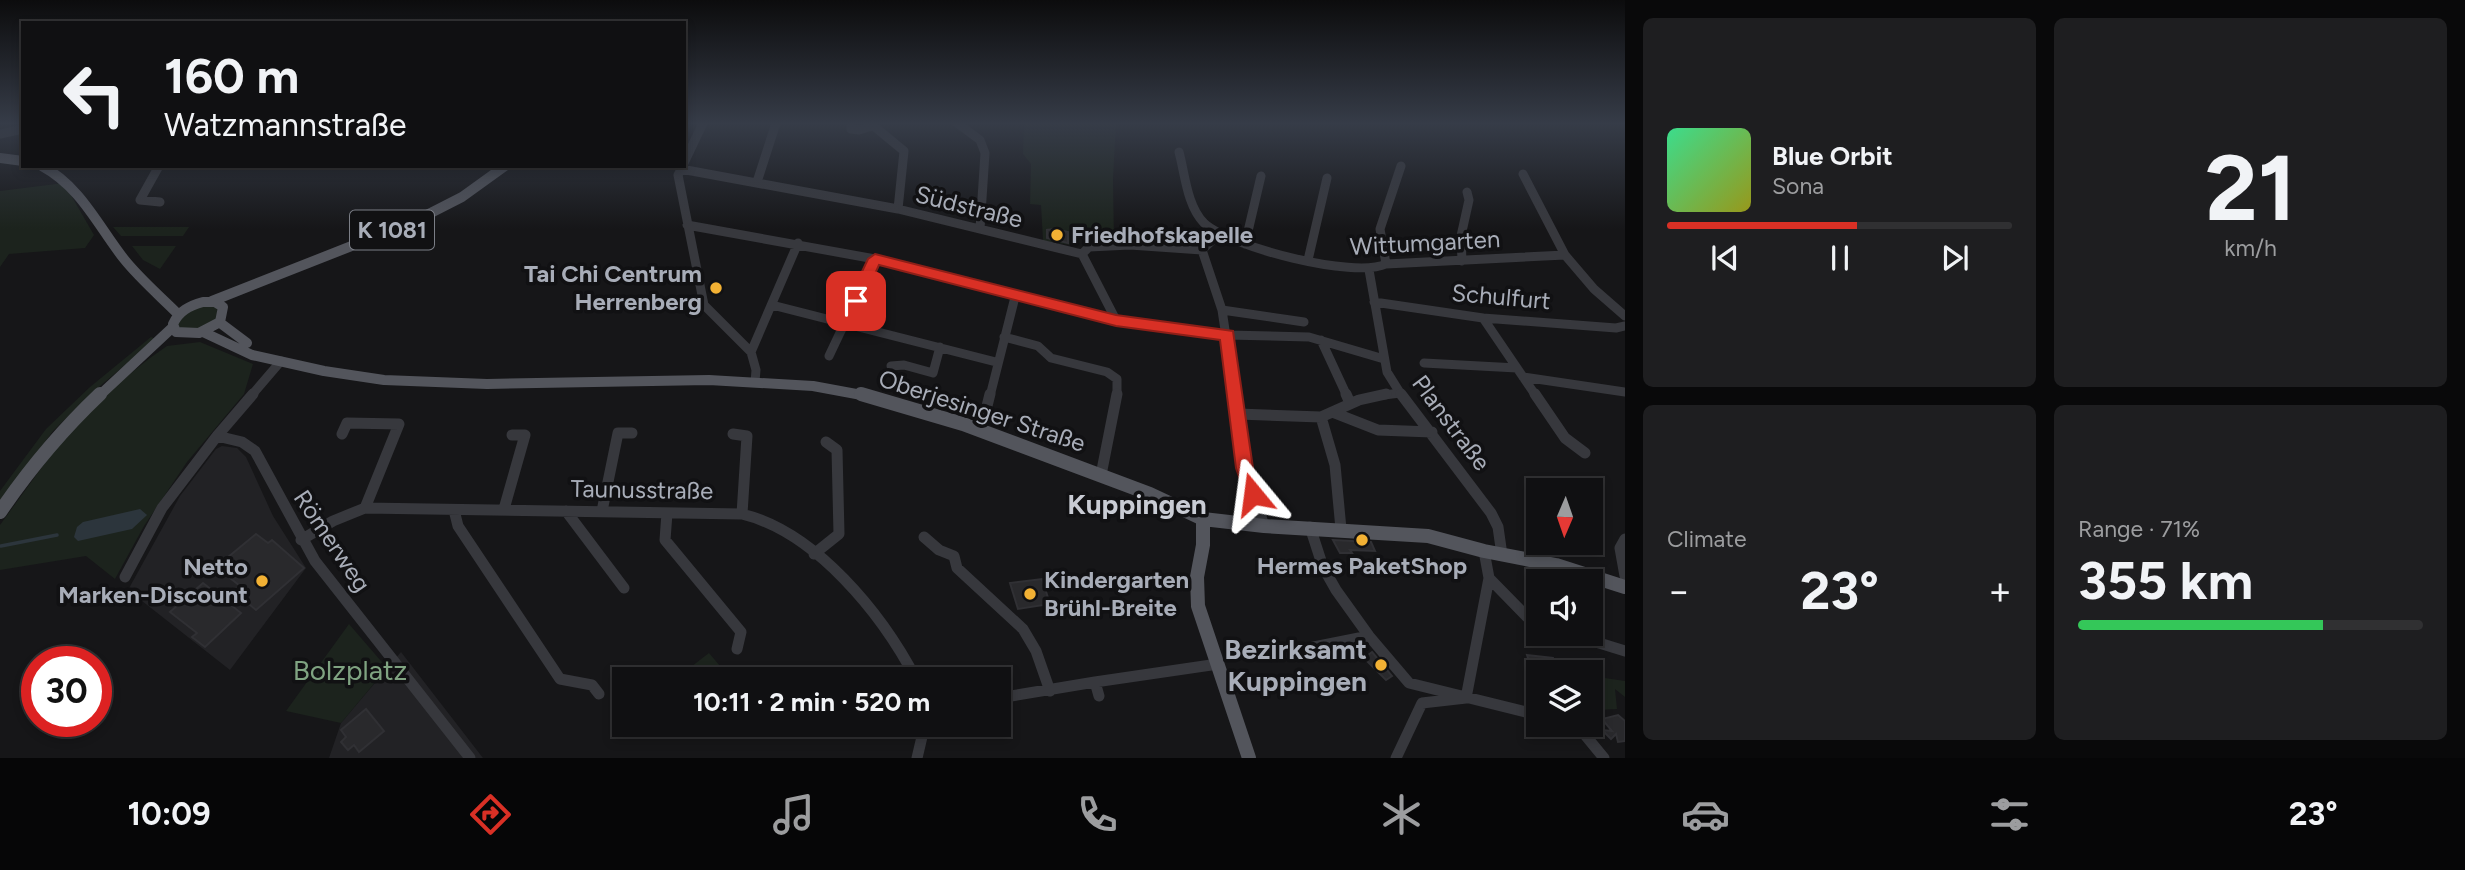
<!DOCTYPE html>
<meta charset="utf-8">
<style>
:root{--surface:#101012;--page:#1e1e20;--text:#f1f3f6;--muted:#9c9d9f;--line:#303032;--accent:#d93025}
body{margin:0;font-family:Figtree,sans-serif;background:var(--page);color:var(--text);height:100vh;display:flex;flex-direction:column;font-size:26px;white-space:nowrap}
*{box-sizing:border-box;margin:0}
p{font-size:23px;color:var(--muted)}
.icon{flex:none;width:38px;height:38px;fill:none;stroke:currentColor;stroke-width:2;stroke-linecap:round;stroke-linejoin:round}
.map{position:relative;flex:1;overflow:hidden}
.side{display:flex;flex-direction:column;gap:18px;padding:18px;background:#09090a;width:840px}
.side>*{flex:none}
.hud{position:absolute;left:21px;top:21px;width:665px;height:147px;border-radius:0px;box-shadow:0 4px 10px #0003,0 0 0 2px var(--line);background:#101012;color:var(--text);overflow:hidden}
.needle{width:46px;rotate:182deg}
.buttons{position:absolute;left:1526px;top:478px;display:grid;gap:14px}
.buttons a{display:grid;place-items:center;width:77px;height:77px;border-radius:0px;background:var(--surface);box-shadow:0 4px 10px #0003,0 0 0 2px var(--line);font-size:35px}
.speed{position:absolute;left:21px;top:646px;display:flex;gap:14px;font-size:35px;font-weight:700;text-align:center}
.speed>*{display:grid;place-content:center;width:91px;height:91px;border-radius:50%;background:var(--surface);box-shadow:0 4px 10px #0003,0 0 0 2px var(--line);line-height:1}
.speed .limit{border:10px solid #d22;background:#fff;color:#111}
.pin{position:absolute;display:grid;place-items:center;width:60px;height:60px;color:#fff;margin:-30px;border-radius:14px;box-shadow:0 4px 10px #0006}
.me{position:absolute;width:77px;margin:-38px;rotate:344deg;stroke-linejoin:round;filter:drop-shadow(0 0 5px #0008)}
.turn{display:flex;align-items:center;gap:24px;height:147px;padding:0 28px;font-size:32px}
.turn .icon{width:91px;height:91px;stroke-width:2.5}
.turn b{display:block;font-size:49px;line-height:60px}
.big{font-size:52px;font-weight:700;line-height:1.1}
.side .card{flex:1;display:flex;flex-direction:column;justify-content:center;gap:10px;min-width:0;padding:0 24px;border-radius:10px;background:var(--page)}
.side .dial{align-items:center;gap:0}
.dial b{font-size:91px;line-height:1}
.song{display:flex;align-items:center;gap:21px}
.cover{width:84px;height:84px;border-radius:10px;background:linear-gradient(135deg,hsl(150 70% 55%),hsl(60 70% 35%))}
.played{height:7px;border-radius:4px;background:linear-gradient(90deg,var(--accent) 55%,var(--line) 55%)}
.keys{display:flex;justify-content:space-around;direction:ltr}
.heat{display:flex;justify-content:space-between;align-items:center;font-size:38px;direction:ltr}
.charge{height:10px;border-radius:5px;background:linear-gradient(90deg,#34c759 71%,var(--line) 0)}
.side .tiles{flex:1;display:grid;gap:18px;grid-template-columns:repeat(2,1fr)}
.trip{position:absolute;left:612px;top:667px;width:399px;height:70px;border-radius:0px;background:var(--surface);box-shadow:0 4px 10px #0003,0 0 0 2px var(--line);font-weight:700;line-height:70px;text-align:center}
.tab-bar{display:flex;height:112px;justify-content:space-around;align-items:center;background:#060607;color:var(--muted)}
.tab-bar .icon{width:49px;height:49px}
.tab-bar .selected{color:var(--accent)}
.tab-bar b{font-size:32px;color:var(--text)}
main{display:flex;flex:1;min-height:0}
.map>svg:first-child{display:block}
</style>
<main>
<div class="map">
<svg width="1625" height="758" viewBox="0 0 1625 758">
<rect width="100%" height="100%" fill="#161618"/>
<path fill="#222225" d="M222,446L237,448L246,457L273,516L306,568L230,670L128,590L180,496L216,449Z
M401,652L483,758H329L341,723Z"/>
<path fill="#1c231d" d="M1024,123H1116L1113,179L1114,241L1080,237L1079,246L1043,241L1041,205L1030,204L1031,164L1023,154Z
M64,183L94,235L85,248L9,254L0,267V191Z
M113,227H189L183,236H121Z
M132,246H176L160,269L143,260Z
M216,306L219,316L210,326L184,331L177,325L190,308Z
M151,337L156,339L93,392L53,431L0,502V491L46,429L90,387Z
M200,342L253,364L244,394L187,462L144,526L115,579L86,556L0,570V525L58,445L122,380L150,358L167,346Z
M349,624L387,668L341,723L286,711Z
M709,653L726,673L718,679H688L683,673Z
M1591,676L1625,681V697L1615,689L1617,709L1597,710L1595,716H1591Z"/>
<path fill="#2c353c" d="M140,509L147,515L132,529L78,541L74,537L77,527L83,522Z"/>
<g fill="none" stroke-linecap="round" stroke-linejoin="round">
<path stroke="#2c353c" stroke-width="3.5" d="M1,546L57,535"/>
</g>
<path fill="#29292c" stroke="#303034" stroke-width="2" d="M1055,229L1068,232V243L1047,238V230Z
M256,534L268,543L272,540L304,568L256,610L243,599L249,593L216,567Z
M1333,540L1371,542L1375,551L1350,550L1352,553H1340Z
M1042,579L1050,604L1018,609L1010,583Z
M203,583L241,613L205,647L192,637L197,633L170,612Z
M1372,652L1392,676L1386,680L1364,658Z
M1527,655L1553,658L1558,672H1538V690Z
M366,709L384,731L359,752L354,745L348,750L341,742L346,737L341,730Z
M1618,715L1625,721V741L1618,742L1616,734L1611,739L1602,730L1612,731L1602,719Z"/>
<g fill="none" stroke-linecap="round" stroke-linejoin="round">
<path stroke="#37383d" stroke-width="9" d="M851,123V129L859,130L872,126
M870,123L904,151L898,209
M957,123L980,140L985,153L980,229
M0,134L23,129
M1179,152C1185,174 1187,206 1204,223C1230,247 1354,279 1386,264L1565,255
M684,163L703,123
M159,166L140,200L160,202
M683,166L678,175L704,305L751,352L756,370L755,382
M681,169L898,209L1082,254
M1523,174L1565,255L1594,289L1625,316
M757,182L776,123
M687,225L875,259L1116,320L1227,335L1309,337L1384,359
M1245,244L1261,176
M1202,250L1222,310L1235,396
M1082,254L1089,247L1130,245L1202,250L1218,235
M1082,254L1116,320
M1308,260L1327,178
M1462,261L1461,236L1469,200L1467,192
M1386,264L1380,229L1401,166
M1369,270L1387,372L1402,396
M1374,302L1483,318L1616,328L1625,326
M772,305L996,362
M1222,310L1304,322
M1483,318L1536,396
M1004,337L1038,346L1051,358L1107,372L1117,379V396
M1321,340L1347,396
M751,352L798,243
M829,356L875,259
M1424,363L1517,368
M891,366L904,365L933,373L940,347
M1523,377L1625,392
M251,396L281,361
M990,396L1015,297
M1376,396L1400,393"/>
<path stroke="#37383d" stroke-width="11" d="M253,394L217,436L242,442L255,451L315,561L470,758
M1234,394L1245,468L1264,526
M1346,394L1350,403
M1401,394L1491,513L1498,527L1502,555
M1535,394L1565,438L1585,453
M1332,412L1378,430L1432,432
M1238,414L1321,417
M981,430L990,394
M342,434L347,423L399,424L365,508
M733,434L747,436L742,514
M1101,475L1117,394
M504,509L525,435H512
M454,510L458,526L560,679L592,685L599,694
M566,511L624,588
M602,511L618,433H632
M667,513L665,540L741,632L737,649
M1310,527L1323,567L1336,590L1369,636L1409,683L1538,715
M1341,529L1335,465L1321,417L1359,400L1386,394
M924,537L939,550L954,556L957,568L1023,629L1036,651L1050,691
M1625,539L1620,548L1625,576
M301,540L333,521L365,508L742,514C816,532 882,614 916,679
M814,554L839,534L837,450L826,442
M125,577L162,508L217,436
M1489,578L1527,617L1538,623
M1570,634L1625,651
M1268,656L1369,636
M1095,682L1218,664
M999,698L1095,682L1099,696
M1576,724L1604,758
M917,758L925,724
M1396,758L1422,703L1466,698L1489,578L1484,551"/>
<path stroke="#53555c" stroke-width="10" d="M0,158L23,161
M42,166C81,187 98,226 124,259C140,279 160,296 178,314
M212,301L415,221L462,197L505,166
M203,302H215L223,307L220,322L199,333L176,332L173,324C179,311 189,306 203,302Z
M219,322L247,343
M203,332L252,355L324,371L384,380L487,384L709,380L813,386L867,396
M99,396L173,327"/>
<path stroke="#53555c" stroke-width="14" d="M861,394L963,424L1150,494L1203,519L1264,526L1428,536L1484,551L1556,565L1625,587
M0,512C30,468 61,431 100,394
M1203,519V545L1197,577L1198,606L1249,758"/>
</g>
<linearGradient id="sky" x2="0" y2="1"><stop stop-color="#0c0c0d"/><stop offset="0.54" stop-color="#363c48"/><stop offset="1" stop-color="#363c48" stop-opacity="0"/></linearGradient>
<rect width="1625" height="229" fill="url(#sky)"/>
<path fill="#d93025" stroke="#8d1f18" stroke-width="2" d="M875,254L1116,315L1233,331L1253,468L1262,494L1259,499L1253,501L1247,499L1236,468L1220,340L1116,326L879,265L861,305H850L848,301L868,259Z"/>
<g fill="#f2b134" stroke="#111113" stroke-width="2.5">
<circle cx="1057" cy="235" r="7"/>
<circle cx="716" cy="288" r="7"/>
<circle cx="1362" cy="540" r="7"/>
<circle cx="262" cy="581" r="7"/>
<circle cx="1030" cy="594" r="7"/>
<circle cx="1381" cy="665" r="7"/>
</g>
<g text-anchor="middle" stroke-width="7" stroke-linejoin="round" paint-order="stroke">
<rect fill="#111113" stroke="#7b7e86" stroke-width="2" x="350" y="210.5" width="84" height="39" rx="5"/>
<g font-size="23" font-weight="bold" fill="#a8adb8">
<text x="392" y="238">K 1081</text>
</g>
<g font-size="24" fill="#a8adb8" stroke="#111113">
<text transform="translate(969 207) rotate(14)" y="8">Südstraße</text>
<text transform="translate(1425 243) rotate(-3)" y="8">Wittumgarten</text>
<text transform="translate(1501 297) rotate(5)" y="8">Schulfurt</text>
<text transform="translate(982 411) rotate(18)" y="8">Oberjesinger Straße</text>
<text transform="translate(1451 423) rotate(53)" y="8">Planstraße</text>
<text transform="translate(642 490) rotate(1)" y="8">Taunusstraße</text>
<text transform="translate(332 541) rotate(56)" y="8">Römerweg</text>
</g>
<g font-size="24" font-weight="bold" fill="#a8adb8" stroke="#111113" text-anchor="start">
<text x="1071" y="243">Friedhofskapelle</text>
<text x="702" y="282" text-anchor="end">Tai Chi Centrum<tspan x="702" dy="28">Herrenberg</tspan></text>
<text x="1362" y="574" text-anchor="middle">Hermes PaketShop</text>
<text x="248" y="575" text-anchor="end">Netto<tspan x="248" dy="28">Marken-Discount</tspan></text>
<text x="1044" y="588">Kindergarten<tspan x="1044" dy="28">Brühl-Breite</tspan></text>
</g>
<g font-size="28" font-weight="bold" fill="#c9ccd4" stroke="#111113">
<text x="1137" y="514">Kuppingen</text>
</g>
<g font-size="28" font-weight="bold" fill="#a8adb8" stroke="#111113" text-anchor="end">
<text x="1367" y="659">Bezirksamt<tspan x="1367" dy="32">Kuppingen</tspan></text>
</g>
<g font-size="28" fill="#7fa381" stroke="#111113">
<text x="350" y="680">Bolzplatz</text>
</g>
</g>
</svg>
<div class="buttons">
<a><svg class="needle" viewBox="-14 -14 28 28"><path d="M0-13l5 13h-10z" fill="#e53935"/><path d="M0 13l5-13h-10z" fill="#9c9d9f"/></svg></a>
<a><svg class="icon" aria-label="sound" viewBox="0 0 24 24"><path d="M4 9h4l5-4v14l-5-4H4zM17 9q2 3 0 6"/></svg></a>
<a><svg class="icon" aria-label="layers" viewBox="0 0 24 24"><path d="M12 4l9 5-9 5-9-5zM3 14l9 5 9-5"/></svg></a>
</div>
<div class="speed"><div class="limit">30</div></div>
<div class="pin" style="left:856px;top:301px;background:#d93025"><svg class="icon" aria-label="arrive" viewBox="0 0 24 24"><path d="M6 21V4h12l-3 4 3 4H6"/></svg></div>
<svg class="me" style="left:1253px;top:494px" viewBox="-20 -20 40 40"><path d="M0-17L14 15 0 8-14 15z" fill="#d93025" stroke="#fff" stroke-width="4"/></svg>
<div class="trip">10:11 · 2 min · 520 m</div>
<div class="hud">
<div class="turn"><svg class="icon" aria-label="left" viewBox="0 0 24 24"><path d="M17 20v-9H6M10 6l-5 5 5 5"/></svg><div><b>160 m</b>Watzmannstraße</div></div>
</div>
</div>
<section class="side">
<div class="tiles">
<div class="card">
<div class="song"><i class="cover"></i><div><b>Blue Orbit</b><p>Sona</p></div></div>
<div class="played"></div>
<div class="keys"><svg class="icon" aria-label="previous" viewBox="0 0 24 24"><path d="M18 5L8 12l10 7zM5 5v14"/></svg><svg class="icon" aria-label="pause" viewBox="0 0 24 24"><path d="M8 5v14M16 5v14"/></svg><svg class="icon" aria-label="next" viewBox="0 0 24 24"><path d="M6 5l10 7-10 7zM19 5v14"/></svg></div>
</div>
<div class="card dial"><b>21</b><p>km/h</p></div>
<div class="card"><p>Climate</p>
<div class="heat"><a>−</a><b class="big">23°</b><a>+</a></div>
</div>
<div class="card"><p>Range · 71%</p><b class="big">355 km</b><div class="charge"></div></div>
</div>
</section>
</main>
<nav class="tab-bar">
<b>10:09</b>
<svg class="icon selected" aria-label="directions" viewBox="0 0 24 24"><path d="M12 3l9 9-9 9-9-9zM9 14v-3h6M13 9l2 2-2 2"/></svg>
<svg class="icon" aria-label="music" viewBox="0 0 24 24"><path d="M9 18V5l10-2v13"/><circle cx="6" cy="18" r="3"/><circle cx="16" cy="16" r="3"/></svg>
<svg class="icon" aria-label="phone" viewBox="0 0 24 24"><path d="M5 4h4l2 5-3 2q2 4 5 5l2-3 5 2v4C11 20 4 13 5 4z"/></svg>
<svg class="icon" aria-label="climate" viewBox="0 0 24 24"><path d="M12 3v18M4 7l16 10M4 17L20 7"/></svg>
<svg class="icon" aria-label="car" viewBox="0 0 24 24"><path d="M5 17H2v-5l4-1 3-4h7l3 4 3 1v5h-3M9 17h6M6 11h13"/><circle cx="7" cy="17" r="2"/><circle cx="17" cy="17" r="2"/></svg>
<svg class="icon" aria-label="filters" viewBox="0 0 24 24"><path d="M4 7h16M4 17h16"/><circle cx="9" cy="7" r="2"/><circle cx="15" cy="17" r="2"/></svg>
<b>23°</b>
</nav>
